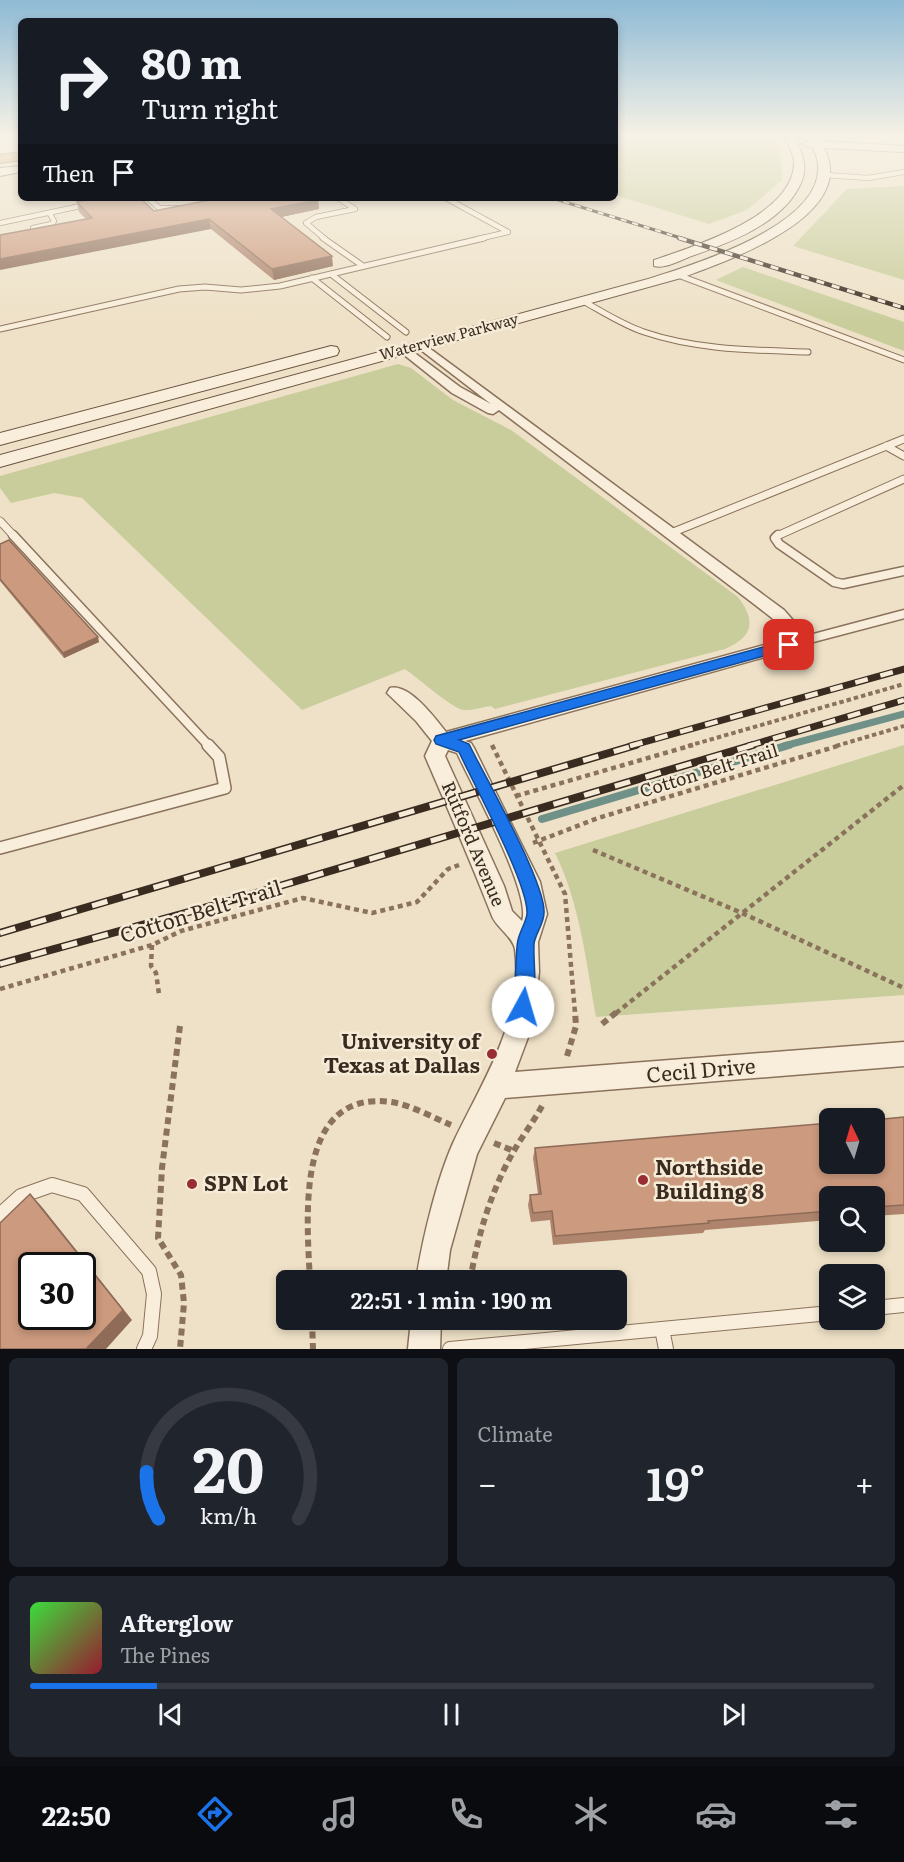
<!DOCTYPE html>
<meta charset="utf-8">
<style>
:root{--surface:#171b24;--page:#20242c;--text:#f1f3f6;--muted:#9ea1a6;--line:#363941;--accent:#1a73e8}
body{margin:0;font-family:Literata,serif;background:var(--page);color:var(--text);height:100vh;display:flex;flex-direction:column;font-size:22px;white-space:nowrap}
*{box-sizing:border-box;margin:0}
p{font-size:20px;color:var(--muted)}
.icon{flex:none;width:33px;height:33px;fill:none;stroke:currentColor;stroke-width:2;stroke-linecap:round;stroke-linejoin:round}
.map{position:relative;height:1349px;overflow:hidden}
.side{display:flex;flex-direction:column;gap:9px;padding:9px;background:#0d0f14;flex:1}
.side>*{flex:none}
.guide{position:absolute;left:18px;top:18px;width:600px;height:183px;border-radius:9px;box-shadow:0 3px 9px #0003;background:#171b24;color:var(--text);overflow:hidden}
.needle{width:39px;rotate:355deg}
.buttons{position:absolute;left:819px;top:1108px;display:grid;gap:12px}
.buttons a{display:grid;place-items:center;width:66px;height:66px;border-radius:9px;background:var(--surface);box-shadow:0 3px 9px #0003;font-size:30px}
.speed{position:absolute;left:18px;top:1252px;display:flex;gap:12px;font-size:30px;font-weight:700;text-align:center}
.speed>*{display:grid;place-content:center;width:78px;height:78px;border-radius:50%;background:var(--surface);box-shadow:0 3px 9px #0003;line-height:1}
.speed .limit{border:3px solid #111;border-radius:9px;background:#fff;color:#111}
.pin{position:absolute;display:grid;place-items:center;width:51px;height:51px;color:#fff;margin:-26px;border-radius:12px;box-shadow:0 3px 9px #0006}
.me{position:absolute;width:66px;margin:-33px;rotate:6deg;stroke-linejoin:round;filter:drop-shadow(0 0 4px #0008)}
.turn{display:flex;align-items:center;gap:21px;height:126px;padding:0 24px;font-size:27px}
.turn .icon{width:78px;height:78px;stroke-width:2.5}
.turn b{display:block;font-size:42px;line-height:51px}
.then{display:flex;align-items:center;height:57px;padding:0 24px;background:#0003;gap:12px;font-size:22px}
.big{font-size:45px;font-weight:600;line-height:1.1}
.side .widget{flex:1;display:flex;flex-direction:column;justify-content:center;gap:9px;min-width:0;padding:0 21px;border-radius:9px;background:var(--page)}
.side .dial{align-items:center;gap:0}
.dial svg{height:156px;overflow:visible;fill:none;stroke:var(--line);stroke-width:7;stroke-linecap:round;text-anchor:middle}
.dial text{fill:var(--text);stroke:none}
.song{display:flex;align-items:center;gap:18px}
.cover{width:72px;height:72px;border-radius:9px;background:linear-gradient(135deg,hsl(120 70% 55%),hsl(350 70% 35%))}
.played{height:6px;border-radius:3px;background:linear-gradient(90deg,var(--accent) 15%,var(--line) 15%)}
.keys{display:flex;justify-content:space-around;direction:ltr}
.heat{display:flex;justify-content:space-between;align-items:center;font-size:33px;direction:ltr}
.side .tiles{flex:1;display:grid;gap:9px;grid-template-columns:1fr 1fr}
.widget:last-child{grid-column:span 2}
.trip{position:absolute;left:276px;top:1270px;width:351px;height:60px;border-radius:9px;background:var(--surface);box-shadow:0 3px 9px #0003;font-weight:600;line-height:60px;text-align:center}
.tabs{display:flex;height:96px;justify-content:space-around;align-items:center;background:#090b0e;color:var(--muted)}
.tabs .icon{width:42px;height:42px}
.tabs .active{color:var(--accent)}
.tabs b{font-size:27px;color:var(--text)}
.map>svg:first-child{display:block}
</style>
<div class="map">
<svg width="904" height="1349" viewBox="0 0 904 1349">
<rect width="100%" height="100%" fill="#eee1c7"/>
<path fill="#c9cd9b" d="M615,135H774L780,153L782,180L747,210L709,224L615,195Z
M904,186V280L793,246L847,189Z
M743,267L904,322V351L716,280Z
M398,364L411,368L453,400L511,430L738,597C756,621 754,636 725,649L495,709L491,706C482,707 472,711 463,710C452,708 418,678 405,669L302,710L82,498L54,493L11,503L0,488V476Z
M904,745V995L596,1017C586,961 580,904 555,853Z"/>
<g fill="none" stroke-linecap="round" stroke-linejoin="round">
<path stroke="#6f9187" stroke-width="7" d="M784,746L904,714"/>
<path stroke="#6f9187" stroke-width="8" d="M542,819L789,745"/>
<g stroke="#8a725c" stroke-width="6">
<path id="lane-far5" d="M825,175L868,178L904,172
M148,198L159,208H178
M446,198L508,232
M0,223L90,204
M33,228L52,224L54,221L50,214
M325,239L306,223L316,217L355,209L338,198
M478,239L508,232"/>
</g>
<g stroke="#8a725c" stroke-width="7">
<path id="lane-far4" d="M323,238L363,266
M331,274L406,332
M678,275L904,360
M312,278L387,337
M583,301C603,312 623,325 644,332C697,350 753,350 808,352
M0,329L179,289L205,287L241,290L280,286L484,238"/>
</g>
<g stroke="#8a725c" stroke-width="9">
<path id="lane-far3" d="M886,446L904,456
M0,521L14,536
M671,533L904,439
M777,536L904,479"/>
</g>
<g stroke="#8a725c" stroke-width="11">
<path id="lane-far2" d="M13,535L209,746
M778,535L775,538L779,544L834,582L843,584L904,571
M802,641L904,614"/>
</g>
<g stroke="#8a725c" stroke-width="14">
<path id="lane-far1" d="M0,848L225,788L219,757L208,745"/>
</g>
<g stroke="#8a725c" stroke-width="16">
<path id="lane" d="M0,1215L21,1196L52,1185L83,1194L149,1271L154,1294L150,1336L144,1349
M874,1308L904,1305
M662,1329L666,1349
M450,1349L830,1313"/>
</g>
<g stroke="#8a725c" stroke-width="3">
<path id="street" d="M421,342L784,610L811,641L808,645L465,741L471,743L474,748L540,882L547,914L538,942L539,972L533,1024L515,1072L904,1042V1066L505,1098L477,1154L450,1250L446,1281H416C422,1241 437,1178 454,1141C483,1080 524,1020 515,949C513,937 496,927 492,916C471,862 448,809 425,756L432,741L416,721L387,693L390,688C409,683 435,718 446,732L790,638L772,618L754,604L499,410L493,414L488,413L452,393L398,350L408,348L460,387L491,404L417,347L415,345ZM448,750L457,753C471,784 532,893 522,921L512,911L504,886L445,756Z
M411,1320H441L440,1349H408Z"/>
</g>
<g stroke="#6c5440" stroke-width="2">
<path id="secondary" d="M784,135H794C801,151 809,166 801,183C783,224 728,243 689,257C679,261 665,269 654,266V260C695,246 796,215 794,161C793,153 787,142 784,135Z
M807,135H817L821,141L904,146V152L824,148C860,216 727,261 681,278L0,467V455L648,279C696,264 848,218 813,148L801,144L810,141Z
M21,166V172L0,176V168Z
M331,346L337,347L339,351L337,355L0,445V433Z"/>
</g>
<g stroke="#584130" stroke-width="2">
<path id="highway" d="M21,152V160L0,163V155Z"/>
</g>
<path stroke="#8a725c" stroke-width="4" stroke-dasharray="4.5 3" stroke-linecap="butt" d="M688,746L904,684
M836,746L904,726"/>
<path stroke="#8a725c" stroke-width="4.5" stroke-dasharray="5 4" stroke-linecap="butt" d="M492,745L565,894L575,1013
M516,796L693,745
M533,843L598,818L841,745
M593,850L742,913L904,988
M152,945L151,966L156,973L159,994
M0,989L152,945L181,931L303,898L372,913L417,902L448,869L459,865
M616,1013L904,785"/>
<path stroke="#8a725c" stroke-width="6" stroke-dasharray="7 4.5" stroke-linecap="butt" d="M602,1024L618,1011
M180,1026L162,1168L158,1238L181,1275L184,1303L180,1349
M567,1056L576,1026L575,1011
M494,1143L514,1151
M310,1281C307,1219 294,1089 391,1102C411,1105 432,1117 451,1125
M470,1281C478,1235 491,1190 515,1149C523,1135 534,1121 542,1106
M312,1320L313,1349"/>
<use href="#lane-far5" stroke="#f9eedb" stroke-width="4.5"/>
<use href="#lane-far4" stroke="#f9eedb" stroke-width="5"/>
<use href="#lane-far3" stroke="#f9eedb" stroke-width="7"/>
<use href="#lane-far2" stroke="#f9eedb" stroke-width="8"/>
<use href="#lane-far1" stroke="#f9eedb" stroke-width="11"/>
<use href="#lane" stroke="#f9eedb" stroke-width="14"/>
<use href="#street" fill="#f9eedb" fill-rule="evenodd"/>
<use href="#secondary" fill="#f9eedb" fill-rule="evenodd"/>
<use href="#highway" fill="#db9c5a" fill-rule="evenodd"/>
<g stroke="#3a2b20" stroke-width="3">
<path id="rail-far3" d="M552,198L684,239"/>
</g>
<g stroke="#3a2b20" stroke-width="4.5">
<path id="rail-far2" d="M679,238L904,308"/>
</g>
<g stroke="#3a2b20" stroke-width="7">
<path id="rail-far1" d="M630,746L904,669
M748,746L904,700"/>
</g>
<g stroke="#3a2b20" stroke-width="8">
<path id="rail" d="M0,933L636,745
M0,964L236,899L753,745"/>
</g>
<use href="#rail-far3" stroke="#f6ebd7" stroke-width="2" stroke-dasharray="6" stroke-linecap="butt"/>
<use href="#rail-far2" stroke="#f6ebd7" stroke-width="3" stroke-dasharray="8" stroke-linecap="butt"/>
<use href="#rail-far1" stroke="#f6ebd7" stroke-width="4.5" stroke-dasharray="13" stroke-linecap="butt"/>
<use href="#rail" stroke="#f6ebd7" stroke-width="5" stroke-dasharray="16" stroke-linecap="butt"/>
</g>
<path fill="#af846c" d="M318,200L319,209L281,217L333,266L274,280L211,229L86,219L79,212L77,202L154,211Z
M0,544L99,642L64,658L0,581Z
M904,1117V1214L874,1216V1197H830V1220L705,1230L703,1233L553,1245L550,1220L531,1222L528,1205L530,1195L538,1194L533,1158L535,1148Z"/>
<path fill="#8f6c58" d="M318,200L319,209L272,219L271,209Z
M209,219L211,229L0,270V259Z
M332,256L333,266L274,280L272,269Z
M98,637L99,642L64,658L63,653Z
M30,1194L42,1207L132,1320L106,1349H86Z"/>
<path fill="#cc9a7e" stroke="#8f6c58" stroke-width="1.5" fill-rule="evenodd" d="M98,198H140L154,211L220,198H316L318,200L271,209L332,256L272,269L209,219L0,259V235L92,218L77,202Z
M9,540L98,637L63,653L0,579V544Z
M904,1117V1205L874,1207V1197H830V1211L708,1221L709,1223L555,1236L552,1211L533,1213L530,1195L541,1194L535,1148L830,1123V1164H874V1120Z
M30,1194L123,1310L86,1349H0V1223ZM32,1266H82V1317H32Z"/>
<linearGradient id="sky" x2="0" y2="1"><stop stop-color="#8ebad5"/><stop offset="0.42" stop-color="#f7f2e6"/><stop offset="1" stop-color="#f7f2e6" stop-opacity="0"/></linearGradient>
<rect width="904" height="324" fill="url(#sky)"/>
<path fill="#1a73e8" stroke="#114b97" stroke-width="1.5" d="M789,640L793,642V648L459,740L469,744L471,748C487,780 546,884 544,913C544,924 535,934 534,944C533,967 539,992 529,1013L523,1016L516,1013C514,1008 516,947 518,940C520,931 526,922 527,914C529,885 473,783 459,752L436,744L434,740L436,736Z"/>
<g fill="#982d33" stroke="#f6ebd7" stroke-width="2">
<circle cx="492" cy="1054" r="6"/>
<circle cx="643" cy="1180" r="6"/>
<circle cx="192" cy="1184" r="6"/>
</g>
<g text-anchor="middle" stroke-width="5" stroke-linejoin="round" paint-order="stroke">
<g font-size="15" fill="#3a2b20" stroke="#f6ebd7">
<text transform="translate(449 337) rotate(-15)" y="5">Waterview Parkway</text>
</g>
<g font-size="18" fill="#3a2b20" stroke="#f6ebd7">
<text transform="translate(709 771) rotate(-17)" y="6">Cotton Belt Trail</text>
<text transform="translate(473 844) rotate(67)" y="6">Rutford Avenue</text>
</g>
<g font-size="21" fill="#3a2b20" stroke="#f6ebd7">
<text transform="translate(201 912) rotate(-17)" y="7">Cotton Belt Trail</text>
<text transform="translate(701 1071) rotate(-5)" y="7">Cecil Drive</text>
</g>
<g font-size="21" font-weight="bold" fill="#3a2b20" stroke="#f6ebd7" text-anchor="start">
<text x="480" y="1049" text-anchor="end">University of<tspan x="480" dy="24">Texas at Dallas</tspan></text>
<text x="655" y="1175">Northside<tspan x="655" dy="24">Building 8</tspan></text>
<text x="204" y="1191">SPN Lot</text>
</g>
</g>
</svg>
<div class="buttons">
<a><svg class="needle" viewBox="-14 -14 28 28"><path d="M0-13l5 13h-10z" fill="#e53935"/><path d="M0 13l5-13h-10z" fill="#9ea1a6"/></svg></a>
<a><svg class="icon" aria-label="search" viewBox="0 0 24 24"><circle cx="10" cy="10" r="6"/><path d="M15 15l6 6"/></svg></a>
<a><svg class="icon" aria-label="layers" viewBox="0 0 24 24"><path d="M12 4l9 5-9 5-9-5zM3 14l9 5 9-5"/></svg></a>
</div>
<div class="speed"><div class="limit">30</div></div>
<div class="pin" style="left:789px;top:645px;background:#d93025"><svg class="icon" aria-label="arrive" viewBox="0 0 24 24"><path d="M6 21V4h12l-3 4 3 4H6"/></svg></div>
<svg class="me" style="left:523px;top:1007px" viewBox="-20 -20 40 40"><circle r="19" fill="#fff"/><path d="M0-13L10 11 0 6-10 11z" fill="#1a73e8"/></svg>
<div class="trip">22:51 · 1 min · 190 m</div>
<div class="guide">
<div class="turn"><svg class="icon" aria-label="right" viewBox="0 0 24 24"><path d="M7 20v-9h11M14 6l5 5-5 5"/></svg><div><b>80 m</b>Turn right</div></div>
<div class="then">Then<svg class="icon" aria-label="arrive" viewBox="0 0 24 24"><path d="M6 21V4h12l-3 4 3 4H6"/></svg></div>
</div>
</div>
<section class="side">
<div class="tiles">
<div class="widget dial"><svg viewBox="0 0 100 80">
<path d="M14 69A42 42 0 1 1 86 69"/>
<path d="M14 69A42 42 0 0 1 8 45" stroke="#1a73e8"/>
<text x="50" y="56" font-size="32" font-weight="700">20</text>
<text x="50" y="72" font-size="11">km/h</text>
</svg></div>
<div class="widget"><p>Climate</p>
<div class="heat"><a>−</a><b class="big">19°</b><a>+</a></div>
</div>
<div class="widget">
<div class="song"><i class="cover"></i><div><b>Afterglow</b><p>The Pines</p></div></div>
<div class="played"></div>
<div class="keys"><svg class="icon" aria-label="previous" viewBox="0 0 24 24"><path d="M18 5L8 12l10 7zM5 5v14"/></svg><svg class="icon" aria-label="pause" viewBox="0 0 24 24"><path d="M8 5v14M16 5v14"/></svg><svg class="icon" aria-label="next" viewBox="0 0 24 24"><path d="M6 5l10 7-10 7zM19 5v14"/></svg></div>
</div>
</div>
</section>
<nav class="tabs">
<b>22:50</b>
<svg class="icon active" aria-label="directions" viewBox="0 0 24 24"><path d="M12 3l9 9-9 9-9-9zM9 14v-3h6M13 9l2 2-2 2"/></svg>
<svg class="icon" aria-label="music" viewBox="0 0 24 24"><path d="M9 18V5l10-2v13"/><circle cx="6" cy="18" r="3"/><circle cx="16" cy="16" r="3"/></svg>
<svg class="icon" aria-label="phone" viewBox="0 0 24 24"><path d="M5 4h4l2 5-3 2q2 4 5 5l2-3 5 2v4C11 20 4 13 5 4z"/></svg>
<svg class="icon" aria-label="climate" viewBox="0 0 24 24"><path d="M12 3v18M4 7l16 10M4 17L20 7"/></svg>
<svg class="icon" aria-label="car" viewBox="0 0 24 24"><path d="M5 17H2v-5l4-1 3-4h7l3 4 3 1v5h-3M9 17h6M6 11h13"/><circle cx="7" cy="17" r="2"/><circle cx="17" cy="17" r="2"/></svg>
<svg class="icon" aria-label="filters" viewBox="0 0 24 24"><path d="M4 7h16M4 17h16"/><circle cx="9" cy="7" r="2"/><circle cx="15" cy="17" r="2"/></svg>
</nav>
